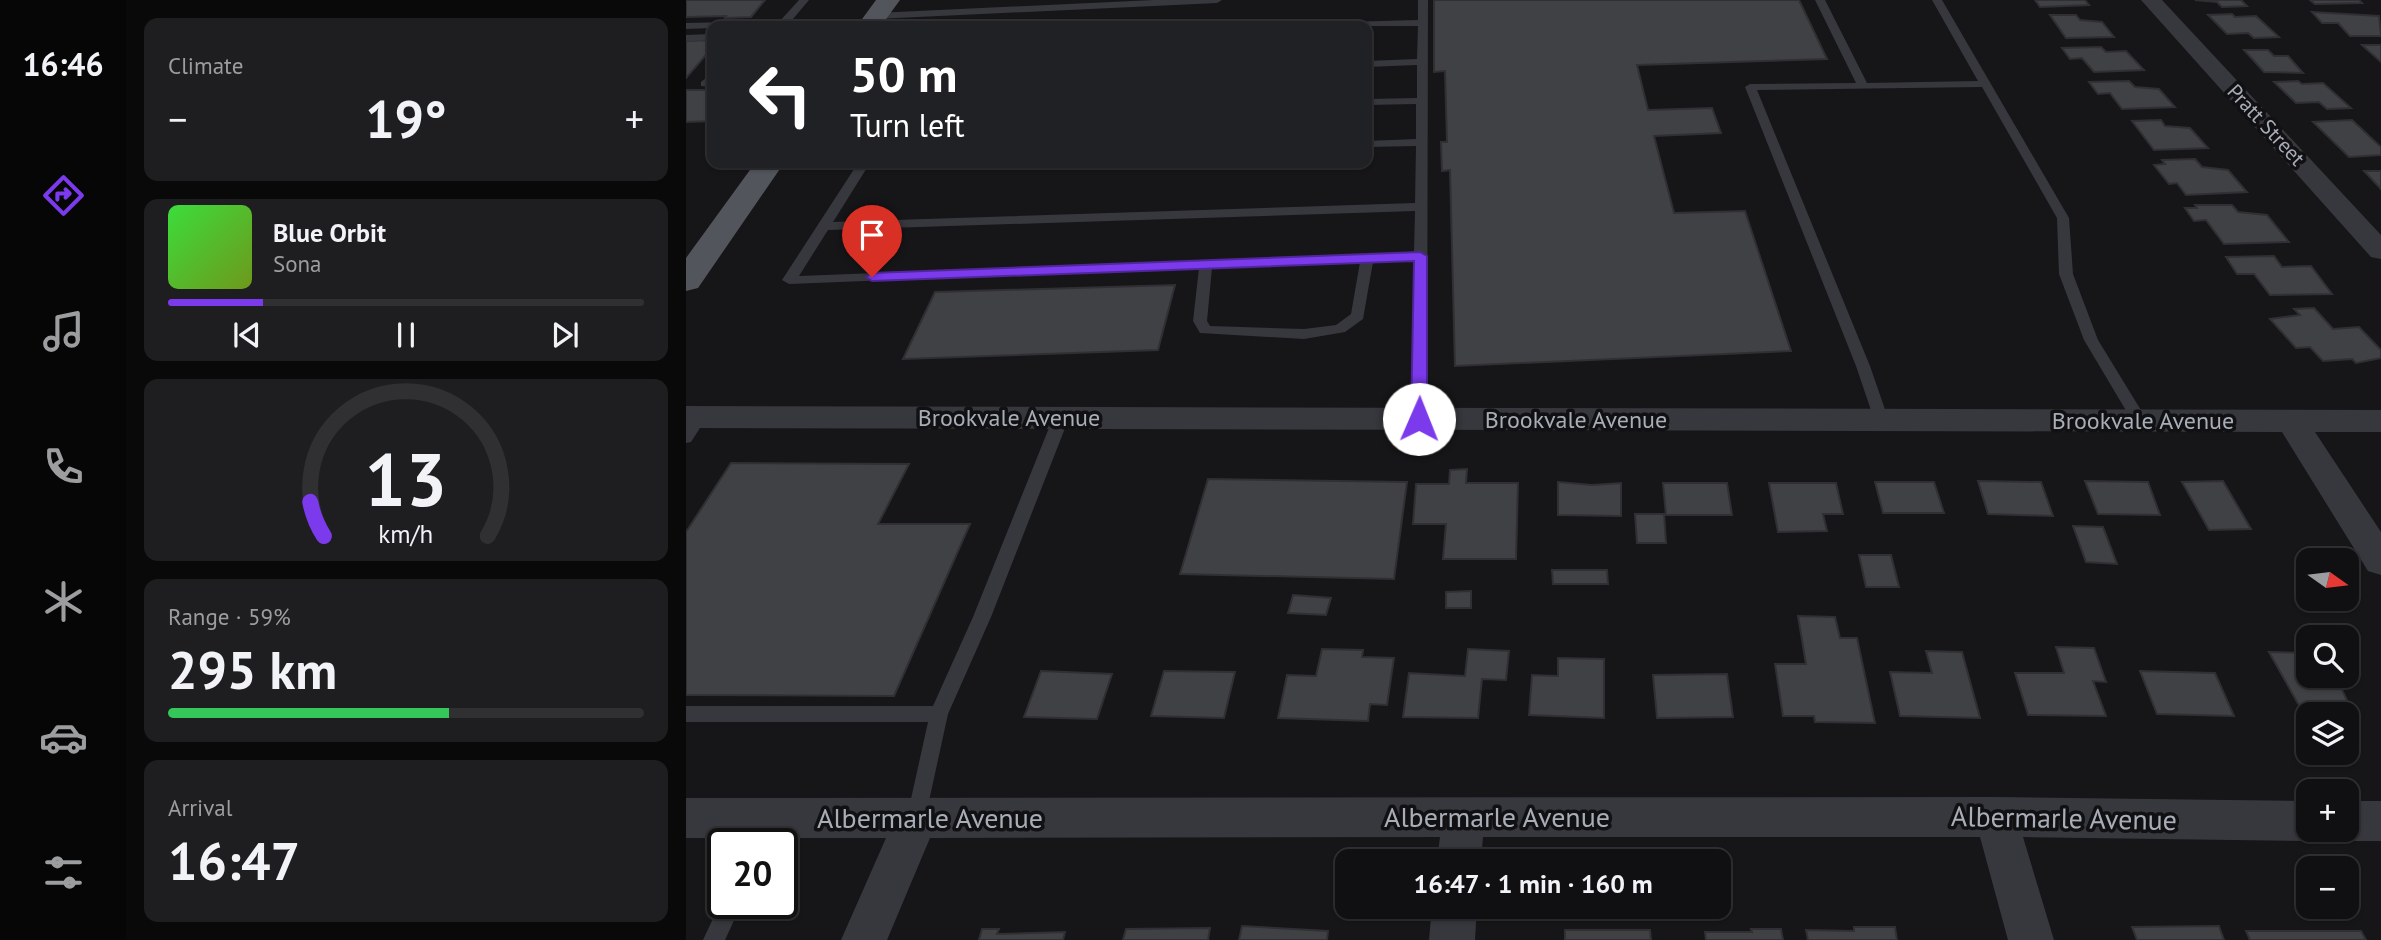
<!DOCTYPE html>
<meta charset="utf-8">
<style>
:root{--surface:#101012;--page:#1e1e20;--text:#f1f3f6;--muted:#9c9d9f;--line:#303032;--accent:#7c3aed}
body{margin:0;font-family:"PT Sans",sans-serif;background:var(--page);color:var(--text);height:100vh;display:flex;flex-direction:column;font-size:26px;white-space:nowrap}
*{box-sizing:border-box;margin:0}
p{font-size:23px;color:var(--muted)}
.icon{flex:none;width:38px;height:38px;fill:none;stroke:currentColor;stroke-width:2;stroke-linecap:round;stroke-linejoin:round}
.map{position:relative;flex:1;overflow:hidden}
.sheet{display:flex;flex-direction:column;gap:18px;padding:18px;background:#09090a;width:560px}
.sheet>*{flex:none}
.guide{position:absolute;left:21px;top:21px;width:665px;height:147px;border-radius:14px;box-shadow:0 2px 5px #0004,0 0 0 2px var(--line);background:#202124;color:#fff;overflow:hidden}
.needle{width:46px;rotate:104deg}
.tools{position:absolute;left:1610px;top:548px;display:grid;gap:14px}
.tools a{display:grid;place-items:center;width:63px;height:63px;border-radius:14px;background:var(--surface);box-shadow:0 2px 5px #0004,0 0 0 2px var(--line);font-size:35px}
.speed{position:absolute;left:21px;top:828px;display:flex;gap:14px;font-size:35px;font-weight:700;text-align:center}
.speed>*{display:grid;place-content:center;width:91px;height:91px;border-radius:50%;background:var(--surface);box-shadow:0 2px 5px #0004,0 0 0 2px var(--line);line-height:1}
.speed .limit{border:4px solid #111;border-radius:10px;background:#fff;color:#111}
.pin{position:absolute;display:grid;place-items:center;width:60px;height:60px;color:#fff;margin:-72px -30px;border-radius:50% 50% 50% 0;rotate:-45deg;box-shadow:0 0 7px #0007}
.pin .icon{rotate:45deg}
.me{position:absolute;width:77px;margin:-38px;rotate:1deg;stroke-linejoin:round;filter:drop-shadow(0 0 5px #0008)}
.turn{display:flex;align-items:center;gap:24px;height:147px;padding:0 28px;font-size:32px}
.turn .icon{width:91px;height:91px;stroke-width:2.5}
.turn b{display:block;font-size:49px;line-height:60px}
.big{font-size:52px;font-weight:700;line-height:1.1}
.sheet .tile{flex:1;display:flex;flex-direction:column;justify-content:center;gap:10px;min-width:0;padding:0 24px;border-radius:14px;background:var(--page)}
.sheet .dial{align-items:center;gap:0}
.dial svg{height:182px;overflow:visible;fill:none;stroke:var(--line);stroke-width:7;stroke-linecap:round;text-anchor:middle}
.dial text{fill:var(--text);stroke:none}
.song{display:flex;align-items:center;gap:21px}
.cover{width:84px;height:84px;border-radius:10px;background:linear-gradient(135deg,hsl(120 70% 55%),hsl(80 70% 35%))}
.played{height:7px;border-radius:4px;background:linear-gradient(90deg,var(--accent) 20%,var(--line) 20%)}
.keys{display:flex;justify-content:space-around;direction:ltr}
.heat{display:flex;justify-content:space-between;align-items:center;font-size:38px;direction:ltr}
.charge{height:10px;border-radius:5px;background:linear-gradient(90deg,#34c759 59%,var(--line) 0)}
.trip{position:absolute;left:649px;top:849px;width:396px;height:70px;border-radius:14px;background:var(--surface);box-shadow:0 2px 5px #0004,0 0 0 2px var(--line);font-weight:700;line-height:70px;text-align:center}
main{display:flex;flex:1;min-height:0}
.tabs{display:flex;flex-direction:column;width:126px;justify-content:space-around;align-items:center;background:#060607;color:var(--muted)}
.tabs .icon{width:49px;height:49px}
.tabs .active{color:var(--accent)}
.tabs b{font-size:32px;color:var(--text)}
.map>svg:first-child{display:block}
</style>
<main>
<nav class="tabs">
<b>16:46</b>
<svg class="icon active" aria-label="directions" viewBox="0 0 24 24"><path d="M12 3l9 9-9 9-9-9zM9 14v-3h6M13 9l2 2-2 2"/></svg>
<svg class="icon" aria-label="music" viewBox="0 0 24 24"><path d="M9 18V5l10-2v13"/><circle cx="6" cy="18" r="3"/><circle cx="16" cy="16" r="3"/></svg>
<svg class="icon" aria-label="phone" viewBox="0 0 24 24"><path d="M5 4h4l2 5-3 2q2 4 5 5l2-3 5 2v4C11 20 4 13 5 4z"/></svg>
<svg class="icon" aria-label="climate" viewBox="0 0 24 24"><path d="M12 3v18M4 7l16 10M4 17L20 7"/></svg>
<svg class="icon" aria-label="car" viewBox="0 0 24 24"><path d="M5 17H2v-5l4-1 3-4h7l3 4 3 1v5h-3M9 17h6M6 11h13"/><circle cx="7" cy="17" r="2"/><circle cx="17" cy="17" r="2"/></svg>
<svg class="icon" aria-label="filters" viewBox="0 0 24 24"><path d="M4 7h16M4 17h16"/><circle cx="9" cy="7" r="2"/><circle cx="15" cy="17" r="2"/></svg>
</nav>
<section class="sheet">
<div class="tile"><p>Climate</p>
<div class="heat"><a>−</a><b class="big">19°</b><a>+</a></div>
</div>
<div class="tile">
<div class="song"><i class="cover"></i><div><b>Blue Orbit</b><p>Sona</p></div></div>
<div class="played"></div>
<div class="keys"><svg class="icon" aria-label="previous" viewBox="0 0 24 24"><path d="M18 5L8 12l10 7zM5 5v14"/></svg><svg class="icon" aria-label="pause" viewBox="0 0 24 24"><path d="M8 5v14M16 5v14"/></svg><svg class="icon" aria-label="next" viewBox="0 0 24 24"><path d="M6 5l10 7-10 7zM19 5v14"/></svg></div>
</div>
<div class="tile dial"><svg viewBox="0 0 100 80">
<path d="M14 69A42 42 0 1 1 86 69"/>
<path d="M14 69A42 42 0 0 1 8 54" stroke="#7c3aed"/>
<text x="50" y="56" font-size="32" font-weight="700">13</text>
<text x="50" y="72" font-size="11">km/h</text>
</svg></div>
<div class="tile"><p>Range · 59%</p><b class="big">295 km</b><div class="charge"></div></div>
<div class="tile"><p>Arrival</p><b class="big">16:47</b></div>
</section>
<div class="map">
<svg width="1695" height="940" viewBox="0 0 1695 940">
<rect width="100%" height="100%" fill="#161618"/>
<path fill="#404145" stroke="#303034" stroke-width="2" d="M0,0H79L65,17L39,18L40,16L0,17Z
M748,0H1113L1141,59L951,65L962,110L1026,108L1035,133L968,136L988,213L1059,211L1105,351L769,366L764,170L756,171L755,142H761L759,71L748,72Z
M1349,0H1399L1403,5L1354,7Z
M1509,0H1555L1561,6L1536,7L1531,2Z
M1624,0H1673L1676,3L1629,4Z
M1626,12L1693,16L1695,36H1664L1652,23H1636Z
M1546,14L1549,17L1570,16L1593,37L1568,38L1562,33L1541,34L1522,15Z
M1364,15H1390L1394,20L1416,22L1428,37L1380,38Z
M362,22L360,26H311L313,23Z
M26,40V48L0,78V41Z
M1676,45H1695V62Z
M1415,47L1420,52L1440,51L1458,70L1408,72L1396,58L1384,59L1376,48Z
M1558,50H1582L1588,56H1602L1617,73L1578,72Z
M1443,81L1449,87L1473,89L1489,107L1436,109L1424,93L1412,94L1403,82Z
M1612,81L1616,84L1637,83L1665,108L1641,109L1633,102L1610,103L1588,82Z
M0,90H26V121L0,122Z
M1475,120L1479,126L1504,128L1522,148L1468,150L1446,121Z
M1666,120L1695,147V155L1663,157L1627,122Z
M1509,159L1516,167L1542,170L1561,192L1500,195L1491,183L1483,184L1468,165L1479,164L1476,160Z
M1678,171H1695V189Z
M1509,205H1546L1552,212L1581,215L1603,242L1538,244L1520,220L1508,221L1499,208H1511Z
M1588,256L1596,267L1625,266L1646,294L1584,295L1568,274H1551L1540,257Z
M489,285L472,350L217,359L249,292Z
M1628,308L1647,329L1673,327L1695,350V358L1670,363L1666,359L1637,361L1624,347L1610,348L1584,319L1614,315L1608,309Z
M45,463L223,464L192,524H284L208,696L0,695V532Z
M781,469L780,483H832L830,559H757L760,524H727L730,484H763L764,470Z
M522,479L721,482L708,579L494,574Z
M1292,481L1355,482L1367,516L1302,514Z
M1399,481L1462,482L1474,515L1412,514Z
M1537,481L1565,529L1523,530L1496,482Z
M872,482L906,485L935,483V516L872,515Z
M1189,482H1248L1258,513H1197Z
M977,483H1041L1046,515H980Z
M1083,483H1150L1157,514H1137L1141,531L1092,532Z
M949,514H978L980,543H951Z
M1387,526L1417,527L1431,564L1400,562Z
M1173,555H1205L1213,587H1180Z
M866,570H921L922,584H867Z
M785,591V608H760V592Z
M607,595L645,598L640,615L602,613Z
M1112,616L1149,617L1154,638H1171L1189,723L1129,722L1128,716H1097L1089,664H1120Z
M1370,647L1408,648L1420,682L1407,681L1420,716L1342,715L1329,673H1378Z
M636,649L677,650L676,657L708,658L701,705L684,704L682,721L592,718L601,675L630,676Z
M782,649L823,651L820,680L796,679L792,718L717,717L723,673L779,676Z
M1240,651L1276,652L1294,718L1214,716L1204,672L1246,673Z
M1583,652L1622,653V676H1650L1668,716H1619Z
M872,658L918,659V718L843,715L846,675L872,676Z
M355,671L426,674L411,719L338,717Z
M478,671L549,672L538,718L465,716Z
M1454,671L1529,673L1548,716L1471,714Z
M1041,674L1047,717L971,718L967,675Z
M556,926L642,931L641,940H553Z
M1533,926L1538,940H1451L1446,927Z
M1168,927H1209L1211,940H1122L1120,930L1168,931Z
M524,928L522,940H437L440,929Z
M296,929H313L311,934L379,932L377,940H293Z
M1065,929H1095L1097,940H1020L1019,932H1066Z
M879,930H964L965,940H879Z
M1560,931H1675L1680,940H1564Z"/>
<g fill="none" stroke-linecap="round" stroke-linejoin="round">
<path fill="#37383d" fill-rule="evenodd" d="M113,0H123L101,26H26V28L0,29V23L94,21Z
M468,0H536L531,3L190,19L185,16L190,13Z
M732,0H742L741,419L738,423H728L725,419L728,260L687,262L677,319L659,332L618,339L514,333L507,321L513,268L103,284L96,280L172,163H184L147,222L729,203L730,146L681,147V141L730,139V104L681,105V99L731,98V65L681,67V61L731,59L732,26H619L624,23L732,20ZM729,211L728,252L113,276L142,230ZM674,262L665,314L650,325L618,329L524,326L521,321L526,268Z
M1129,0H1139L1181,83L1292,81L1246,0H1256L1383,218L1387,274L1412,340L1461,420L1458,424H1448L1398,340L1373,274L1371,218L1296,87L1071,90L1184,366L1203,421L1195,426L1190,425L1170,366L1059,87L1064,84L1170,83Z
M26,34V40L0,41V35Z
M26,73V87L15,86V82Z
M13,412L21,417L5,442L0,443V425L8,413Z
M375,413L383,418L305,617L262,714L238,824L231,826L224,824L221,817L242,722H0V706H247L287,617L367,418Z
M85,811L92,813L95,820L85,844H64L78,813Z
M37,897V903H56L39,940H17Z"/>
<path fill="#37383d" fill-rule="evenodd" d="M1455,0H1476L1695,235V259L1685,257Z
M0,406L1695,410V432H1629L1695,532V575L1682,571L1596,432L0,428Z
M1310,797L1622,801V830H1640L1637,835L1622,841L1337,837L1368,940H1322L1294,837H797L795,861H751L754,837L244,838L201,940H155L200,838H0V798Z
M1661,801H1695V841H1661L1646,835L1643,830H1661Z
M746,906H791L789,940H743Z"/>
<path fill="#53555c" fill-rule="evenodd" d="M190,0H214L195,26H171Z
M69,163H98L12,288L0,291V258Z"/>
</g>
<path fill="#7c3aed" stroke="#51269a" stroke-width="2" d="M734,252L741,256V419L733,425L725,419L728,261L186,281L180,277L186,273Z"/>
<g text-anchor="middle" stroke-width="7" stroke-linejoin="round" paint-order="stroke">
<g font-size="21" fill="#a8adb8" stroke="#111113">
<text transform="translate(1580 125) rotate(47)" y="7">Pratt Street</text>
</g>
<g font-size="24" fill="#a8adb8" stroke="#111113">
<text x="323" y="426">Brookvale Avenue</text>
<text x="890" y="428">Brookvale Avenue</text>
<text x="1457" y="429">Brookvale Avenue</text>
</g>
<g font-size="28" fill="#a8adb8" stroke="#111113">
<text x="811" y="827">Albermarle Avenue</text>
<text x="244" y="828">Albermarle Avenue</text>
<text transform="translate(1378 818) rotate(1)" y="10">Albermarle Avenue</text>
</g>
</g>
</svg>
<div class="tools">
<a><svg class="needle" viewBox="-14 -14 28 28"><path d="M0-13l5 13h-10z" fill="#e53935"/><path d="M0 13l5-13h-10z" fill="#9c9d9f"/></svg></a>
<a><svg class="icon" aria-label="search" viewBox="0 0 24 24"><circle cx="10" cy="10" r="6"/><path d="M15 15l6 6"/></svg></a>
<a><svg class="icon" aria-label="layers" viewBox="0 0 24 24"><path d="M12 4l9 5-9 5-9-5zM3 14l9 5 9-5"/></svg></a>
<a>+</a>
<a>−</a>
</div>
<div class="speed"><div class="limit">20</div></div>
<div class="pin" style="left:186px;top:277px;background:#d93025"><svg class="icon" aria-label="arrive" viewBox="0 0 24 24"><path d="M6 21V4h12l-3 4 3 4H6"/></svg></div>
<svg class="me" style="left:733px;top:419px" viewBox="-20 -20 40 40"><circle r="19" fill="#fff"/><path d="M0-13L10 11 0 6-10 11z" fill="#7c3aed"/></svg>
<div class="trip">16:47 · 1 min · 160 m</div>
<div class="guide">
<div class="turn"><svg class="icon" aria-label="left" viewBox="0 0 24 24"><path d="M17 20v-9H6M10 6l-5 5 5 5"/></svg><div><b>50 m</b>Turn left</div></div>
</div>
</div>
</main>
